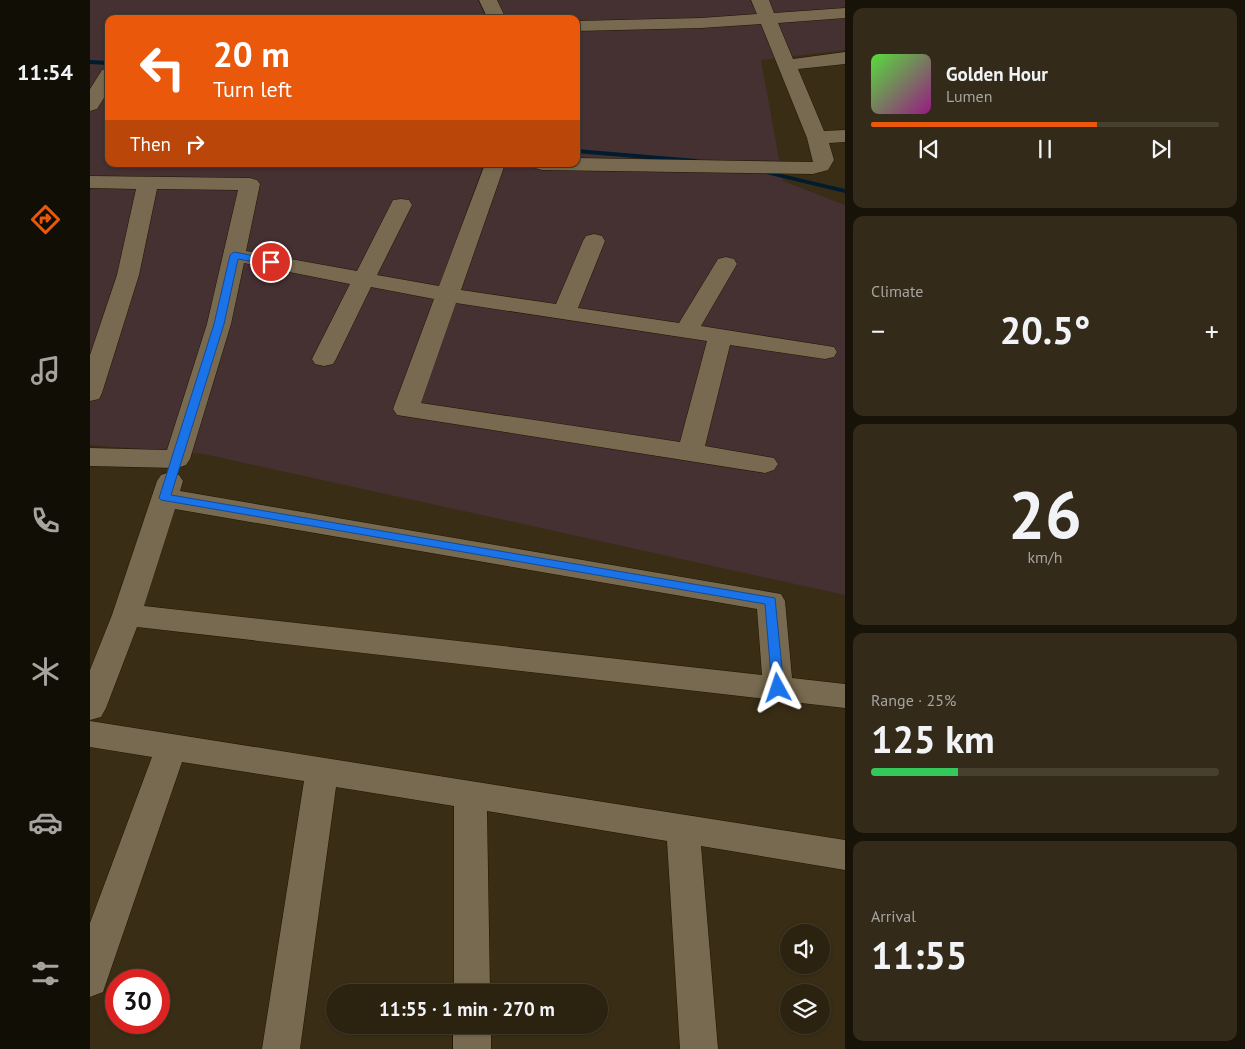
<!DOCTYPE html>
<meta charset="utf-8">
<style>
:root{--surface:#2b2210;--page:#332a19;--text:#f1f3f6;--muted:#a6a49f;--line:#473f30;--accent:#ea580c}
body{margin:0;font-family:"PT Sans",sans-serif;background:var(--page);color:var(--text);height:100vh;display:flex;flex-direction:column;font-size:19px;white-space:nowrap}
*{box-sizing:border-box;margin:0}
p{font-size:16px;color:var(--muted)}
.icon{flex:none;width:28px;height:28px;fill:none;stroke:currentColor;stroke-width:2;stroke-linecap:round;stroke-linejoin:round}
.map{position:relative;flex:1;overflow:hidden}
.sheet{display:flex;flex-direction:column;gap:8px;padding:8px;background:#181309;width:400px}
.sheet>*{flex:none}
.guide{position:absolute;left:15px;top:15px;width:475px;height:152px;border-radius:10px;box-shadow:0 1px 4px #0004,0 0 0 1px var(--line);background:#ea580c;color:#fff;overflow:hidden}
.fabs{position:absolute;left:690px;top:924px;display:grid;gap:10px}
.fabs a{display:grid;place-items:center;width:50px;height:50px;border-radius:50%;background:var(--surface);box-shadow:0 1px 4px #0004,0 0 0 1px var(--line);font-size:25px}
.speed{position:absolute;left:15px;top:969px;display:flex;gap:10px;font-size:25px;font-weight:700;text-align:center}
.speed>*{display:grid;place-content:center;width:65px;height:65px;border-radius:50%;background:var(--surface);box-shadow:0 1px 4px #0004,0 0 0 1px var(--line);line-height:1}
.speed .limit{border:8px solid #d22;background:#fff;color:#111}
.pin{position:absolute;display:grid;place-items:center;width:42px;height:42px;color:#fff;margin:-21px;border:2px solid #fff;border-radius:50%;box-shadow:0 1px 5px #0007}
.me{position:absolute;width:55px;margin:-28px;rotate:355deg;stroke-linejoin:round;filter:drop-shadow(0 0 4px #0008)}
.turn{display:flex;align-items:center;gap:18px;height:105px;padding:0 25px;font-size:22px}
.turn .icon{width:65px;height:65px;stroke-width:2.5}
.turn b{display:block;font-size:35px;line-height:42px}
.then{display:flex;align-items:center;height:48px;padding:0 25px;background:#0003;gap:10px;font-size:19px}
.big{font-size:38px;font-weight:800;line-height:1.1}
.sheet .widget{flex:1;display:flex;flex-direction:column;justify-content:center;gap:8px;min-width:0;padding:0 18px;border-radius:10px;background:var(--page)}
.sheet .dial{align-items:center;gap:0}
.dial b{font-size:65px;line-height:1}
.song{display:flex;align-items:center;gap:15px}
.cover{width:60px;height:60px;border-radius:8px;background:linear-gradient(135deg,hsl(110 70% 55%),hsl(310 70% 35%))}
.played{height:5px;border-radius:2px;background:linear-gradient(90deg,var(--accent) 65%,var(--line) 65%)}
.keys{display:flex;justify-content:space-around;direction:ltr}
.heat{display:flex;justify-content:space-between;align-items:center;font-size:28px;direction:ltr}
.charge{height:8px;border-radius:4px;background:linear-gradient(90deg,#34c759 25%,var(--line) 0)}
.trip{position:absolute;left:236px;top:984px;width:282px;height:50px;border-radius:25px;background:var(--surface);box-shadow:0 1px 4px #0004,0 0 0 1px var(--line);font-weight:800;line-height:50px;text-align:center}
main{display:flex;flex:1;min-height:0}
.tabs{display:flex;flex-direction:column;width:90px;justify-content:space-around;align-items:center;background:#110e06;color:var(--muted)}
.tabs .icon{width:35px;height:35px}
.tabs .current{color:var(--accent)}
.tabs b{font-size:22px;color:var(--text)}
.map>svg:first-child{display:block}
</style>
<main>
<nav class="tabs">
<b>11:54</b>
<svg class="icon current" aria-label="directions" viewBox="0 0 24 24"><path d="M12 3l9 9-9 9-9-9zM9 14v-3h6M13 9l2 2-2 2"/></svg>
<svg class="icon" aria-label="music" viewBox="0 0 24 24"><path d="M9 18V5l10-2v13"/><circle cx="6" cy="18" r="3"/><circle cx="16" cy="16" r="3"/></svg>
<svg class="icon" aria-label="phone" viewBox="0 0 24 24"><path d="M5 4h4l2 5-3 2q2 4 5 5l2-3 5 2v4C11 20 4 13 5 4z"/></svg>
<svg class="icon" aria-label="climate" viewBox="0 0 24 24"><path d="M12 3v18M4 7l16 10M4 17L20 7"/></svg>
<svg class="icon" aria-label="car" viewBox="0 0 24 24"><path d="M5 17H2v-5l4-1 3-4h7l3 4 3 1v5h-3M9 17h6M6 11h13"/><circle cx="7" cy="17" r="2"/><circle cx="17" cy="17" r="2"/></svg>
<svg class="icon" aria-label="filters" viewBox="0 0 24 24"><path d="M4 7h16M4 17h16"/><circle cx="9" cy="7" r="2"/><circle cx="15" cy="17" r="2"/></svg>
</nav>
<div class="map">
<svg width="755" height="1049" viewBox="0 0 755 1049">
<rect width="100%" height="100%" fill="#392d15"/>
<path fill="#453032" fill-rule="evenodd" d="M0,0H755V50L671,60L693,181L755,205V595L114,454L0,445ZM19,19H486V164H19Z"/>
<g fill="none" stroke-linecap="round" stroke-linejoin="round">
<path fill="#011c30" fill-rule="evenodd" d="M0,60L19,61V65L0,64Z
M486,149L606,159L609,161L606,163L486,153Z
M670,169L755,189V193L668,172V170Z"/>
<g stroke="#201500" stroke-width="1">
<path id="minor" d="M389,0H407L416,19H398Z
M661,0H679L684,13L755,8V18L688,23L703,59L755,52V64L708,69L734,131L755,130V142L739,143L744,160L738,170L723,174L452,170L445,168L442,164H486V158L723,162L717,138L671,24L611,28L486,31V21L611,18L667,14Z
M19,68V90L7,109L0,111V89L12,70Z
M395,164H415L371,290L466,304L493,241L496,236L504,234L512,236L515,241L488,308L589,323L628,259L636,257L644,259L647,264L611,326L744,347L747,352L744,357L735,359L640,345L615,446L684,458L688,464L684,470L675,473L307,415L303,409L344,299L281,287L246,359L243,364L234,366L225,364L222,359L260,284L154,263L141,324L100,459L96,465L87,468L0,466V448L77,450L117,324L148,190L67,189L49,275L12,393L9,399L0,401V355L27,275L46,189L0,188V176L160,178L167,180L170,184L156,251L267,271L303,200L311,199L319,200L322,205L287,275L349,286ZM366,303L617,341L590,442L331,403Z
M80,472L89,475L93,481L90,491L691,594L695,601L702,678L755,684V708L47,627L16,708L11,717L0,720V670L22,615L67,481L71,475ZM85,509L667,609L672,675L54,606Z
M0,721L755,840V870L611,846L628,1049H590L577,841L397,811L400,992H364V806L246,787L210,1049H172L214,781L92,762L13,992L0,997V923L62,757L0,747Z
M363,1025H401V1049H363Z"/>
</g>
<use href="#minor" fill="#786a50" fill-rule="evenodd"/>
</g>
<path fill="#1a73e8" stroke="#114b97" d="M144,252L181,259L186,262L181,265L148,259L134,324L81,495L685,598L694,688L692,691H683L682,688L675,604L71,500L69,498L124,324L140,255Z"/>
</svg>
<div class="fabs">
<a><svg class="icon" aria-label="sound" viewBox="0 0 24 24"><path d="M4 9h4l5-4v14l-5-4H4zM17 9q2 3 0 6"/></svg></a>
<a><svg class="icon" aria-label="layers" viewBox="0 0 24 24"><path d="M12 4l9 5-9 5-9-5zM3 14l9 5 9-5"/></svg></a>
</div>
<div class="speed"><div class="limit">30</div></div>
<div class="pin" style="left:181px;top:262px;background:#d93025"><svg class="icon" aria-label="arrive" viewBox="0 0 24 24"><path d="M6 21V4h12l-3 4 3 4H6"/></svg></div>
<svg class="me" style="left:688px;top:688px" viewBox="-20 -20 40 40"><path d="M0-17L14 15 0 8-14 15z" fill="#1a73e8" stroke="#fff" stroke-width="4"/></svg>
<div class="trip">11:55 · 1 min · 270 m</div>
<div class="guide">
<div class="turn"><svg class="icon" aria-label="left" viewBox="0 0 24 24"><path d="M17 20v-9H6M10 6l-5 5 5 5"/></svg><div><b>20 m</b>Turn left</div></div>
<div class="then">Then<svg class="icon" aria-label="right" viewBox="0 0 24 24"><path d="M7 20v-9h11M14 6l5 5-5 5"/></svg></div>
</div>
</div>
<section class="sheet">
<div class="widget">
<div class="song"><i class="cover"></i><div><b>Golden Hour</b><p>Lumen</p></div></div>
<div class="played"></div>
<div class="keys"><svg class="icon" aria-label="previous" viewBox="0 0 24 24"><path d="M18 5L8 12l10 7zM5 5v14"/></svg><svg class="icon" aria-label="pause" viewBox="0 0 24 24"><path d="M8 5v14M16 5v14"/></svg><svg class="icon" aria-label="next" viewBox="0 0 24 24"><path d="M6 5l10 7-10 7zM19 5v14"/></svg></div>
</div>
<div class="widget"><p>Climate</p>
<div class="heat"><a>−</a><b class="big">20.5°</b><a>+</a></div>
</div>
<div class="widget dial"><b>26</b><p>km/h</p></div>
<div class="widget"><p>Range · 25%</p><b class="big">125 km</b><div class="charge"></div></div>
<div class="widget"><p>Arrival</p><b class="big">11:55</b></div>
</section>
</main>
